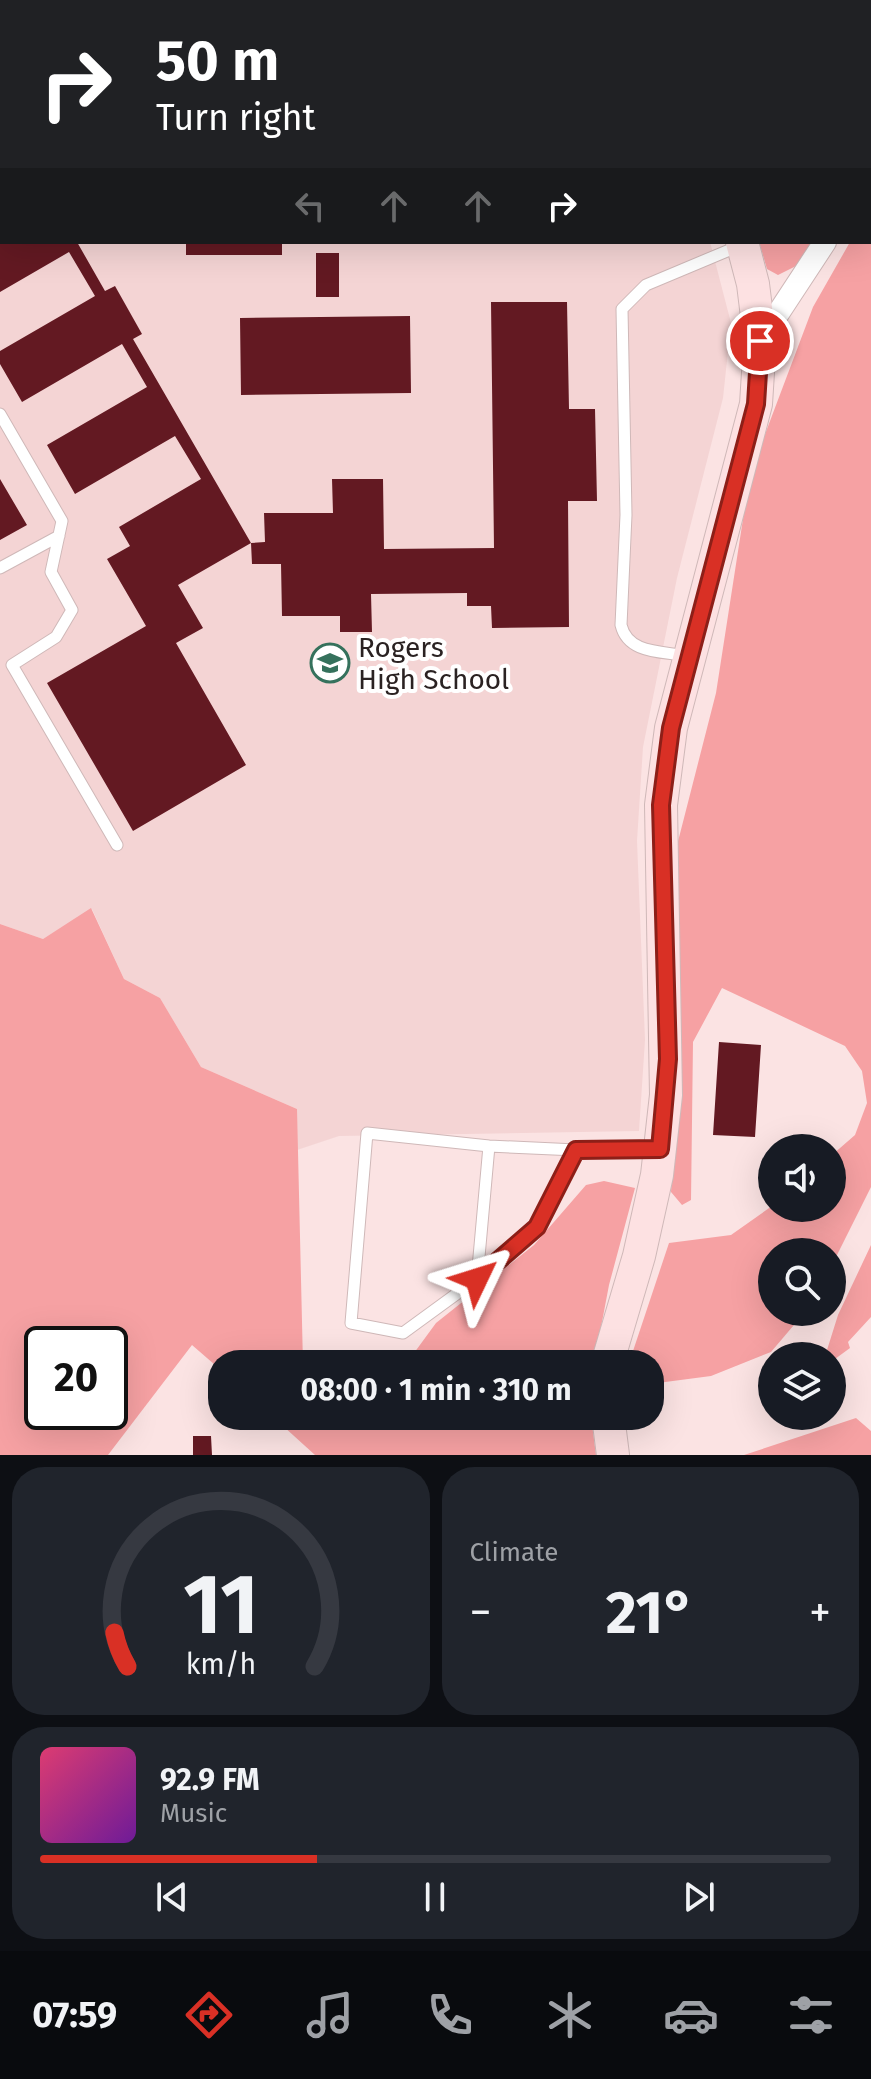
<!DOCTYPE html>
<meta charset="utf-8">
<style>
:root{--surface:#171b24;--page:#20242c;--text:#f1f3f6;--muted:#9ea1a6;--line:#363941;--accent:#d93025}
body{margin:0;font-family:"Fira Sans",sans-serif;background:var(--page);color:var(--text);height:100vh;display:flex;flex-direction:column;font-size:30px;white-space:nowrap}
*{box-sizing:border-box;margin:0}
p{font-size:26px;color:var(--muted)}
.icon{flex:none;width:44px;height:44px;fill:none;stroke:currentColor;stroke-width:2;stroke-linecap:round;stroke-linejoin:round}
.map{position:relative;height:1455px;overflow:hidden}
.details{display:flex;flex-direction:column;gap:12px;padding:12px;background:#0d0f14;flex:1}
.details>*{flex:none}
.hud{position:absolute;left:0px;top:0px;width:872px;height:244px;box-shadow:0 8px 32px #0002;background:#202124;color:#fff;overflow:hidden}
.tools{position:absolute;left:758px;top:1134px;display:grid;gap:16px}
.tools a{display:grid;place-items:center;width:88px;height:88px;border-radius:50%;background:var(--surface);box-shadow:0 8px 32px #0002;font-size:40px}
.speed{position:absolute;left:24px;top:1326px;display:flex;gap:16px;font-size:40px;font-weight:700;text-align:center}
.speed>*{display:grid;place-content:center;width:104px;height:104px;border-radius:50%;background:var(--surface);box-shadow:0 8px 32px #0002;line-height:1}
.speed .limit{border:4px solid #111;border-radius:12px;background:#fff;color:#111}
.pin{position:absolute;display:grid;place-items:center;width:68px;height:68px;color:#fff;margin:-34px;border:4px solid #fff;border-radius:50%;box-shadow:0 2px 8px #0007}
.me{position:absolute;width:88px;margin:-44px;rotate:49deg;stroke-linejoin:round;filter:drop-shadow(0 0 6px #0008)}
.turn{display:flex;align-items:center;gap:28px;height:168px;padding:0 24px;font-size:36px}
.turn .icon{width:104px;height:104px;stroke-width:2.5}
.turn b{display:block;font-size:56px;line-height:68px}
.lanes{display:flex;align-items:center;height:76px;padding:0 24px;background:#0003;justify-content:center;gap:40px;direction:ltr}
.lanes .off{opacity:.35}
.big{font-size:60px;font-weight:700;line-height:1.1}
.details .tile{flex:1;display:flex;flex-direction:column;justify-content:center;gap:12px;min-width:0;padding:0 28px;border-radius:32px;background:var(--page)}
.details .dial{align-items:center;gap:0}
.dial svg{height:208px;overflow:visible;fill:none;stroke:var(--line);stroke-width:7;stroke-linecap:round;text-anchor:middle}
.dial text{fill:var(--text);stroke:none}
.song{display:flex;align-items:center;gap:24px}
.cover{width:96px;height:96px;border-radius:12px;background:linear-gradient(135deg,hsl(340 70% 55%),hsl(280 70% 35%))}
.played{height:8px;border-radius:4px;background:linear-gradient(90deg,var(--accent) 35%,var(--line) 35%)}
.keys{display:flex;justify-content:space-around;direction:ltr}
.heat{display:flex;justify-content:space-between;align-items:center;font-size:44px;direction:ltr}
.details .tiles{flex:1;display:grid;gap:12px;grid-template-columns:1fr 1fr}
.tile:last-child{grid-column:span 2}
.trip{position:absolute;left:208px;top:1350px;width:456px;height:80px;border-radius:32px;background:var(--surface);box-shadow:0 8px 32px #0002;font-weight:700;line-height:80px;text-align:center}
.dock{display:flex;height:128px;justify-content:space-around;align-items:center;background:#090b0e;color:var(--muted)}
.dock .icon{width:56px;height:56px}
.dock .selected{color:var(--accent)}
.dock b{font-size:36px;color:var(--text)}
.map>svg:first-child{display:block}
</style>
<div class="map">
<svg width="871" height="1455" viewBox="0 0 871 1455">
<rect width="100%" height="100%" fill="#fbe3e3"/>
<path fill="#f4d4d4" d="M0,112L2,242H710L731,323L723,398L677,578L643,747L637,841L645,1040L639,1131L339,1136L297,1150V1109L201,1067L160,998L124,979L92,909L43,939L0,924Z"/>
<path fill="#f6a1a3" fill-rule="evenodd" d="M75,0H600L601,2H73Z
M871,213V1187L832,1265V1252H772V1312H805L771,1352L711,1376L650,1384V1364H633L630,1360L669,1243L731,1235L772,1206L832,1208V1155L855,1135L867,1103L862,1071L845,1046L722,988L693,1042L691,1200L682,1205L671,1192L680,1009L673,861L716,693L750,474L813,307L850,242H870Z
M759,242H811L796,266L778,275L767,269Z
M91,908L124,979L160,998L201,1067L297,1109L303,1364H222V1371L192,1345L108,1455H0V924L43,939ZM110,1344V1412H42V1344Z
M604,1181L635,1188L609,1285L594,1364H406L436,1323L534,1245L586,1185Z
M871,1245V1317L848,1342L850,1348L835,1359L827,1350L838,1315Z
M272,1416H591L596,1455H315Z
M856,1418L871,1431V1455H744Z"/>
<path fill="#631922" d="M0,242H77L105,291L115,286L142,334L133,339L251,543L178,585L203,628L176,643L246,765L133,831L47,683L146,626L107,559L130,546L119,527L201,479L175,436L75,494L47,445L147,387L122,344L22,402L0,364V351L95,296L69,252L0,292Z
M186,242H282V255H186Z
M316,253H339V297H316Z
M491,302H567L569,409H595L597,501H568L569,627L492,628L491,606H467V593L371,594L372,632H340V616H282L281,564H252L251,543L265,542L264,513H333L332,479H383L384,549L494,548Z
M410,316L411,393L241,395L240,318Z
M0,479L27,525L0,540Z
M719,1042L761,1045L755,1137L713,1135Z
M193,1436H211L212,1455H193Z"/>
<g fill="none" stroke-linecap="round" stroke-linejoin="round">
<g stroke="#cfb8b8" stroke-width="13">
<path id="lane" d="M0,414L62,521L51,572L72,610L56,637L12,665L117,845
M0,568L59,536
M687,656C661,651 628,654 621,625L626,515L622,309L646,285L739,246
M576,1150L489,1146L367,1133L351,1323L403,1333L477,1279L537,1227L576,1150L655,1149
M477,1279L489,1146"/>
</g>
<g stroke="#cfb8b8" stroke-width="24">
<path id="street" d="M856,0L857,2
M870,69L871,74
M870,179L871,178
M760,341L825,242"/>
</g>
<g stroke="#cfb8b8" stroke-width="34">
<path id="secondary" d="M636,0L637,2
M607,1364L639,1256L657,1175L666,1095L661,805L671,728L756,404L760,341L753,284L742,242
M608,1416L613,1455"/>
</g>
<path stroke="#8e7e7e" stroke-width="4" stroke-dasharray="4 6" stroke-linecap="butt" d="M0,170H2"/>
<use href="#lane" stroke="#fff" stroke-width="11"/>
<use href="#street" stroke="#fff" stroke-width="22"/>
<use href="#secondary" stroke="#fde1e2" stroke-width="32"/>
</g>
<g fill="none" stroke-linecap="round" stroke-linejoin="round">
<g stroke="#8d1f18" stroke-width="20">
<path id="route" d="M477,1279L537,1227L576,1150L660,1149L668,1059L661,805L671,728L756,404L760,341"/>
</g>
<use href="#route" stroke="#d93025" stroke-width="14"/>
</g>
<defs>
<g id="school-ring" transform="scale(2)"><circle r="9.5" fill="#fff" stroke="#35715c" stroke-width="1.5"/><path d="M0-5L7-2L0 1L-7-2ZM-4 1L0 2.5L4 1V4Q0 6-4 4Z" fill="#35715c"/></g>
</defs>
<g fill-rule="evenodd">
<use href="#school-ring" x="330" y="663"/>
</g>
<g text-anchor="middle" stroke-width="8" stroke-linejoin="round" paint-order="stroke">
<g font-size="28" fill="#2a2222" stroke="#fff" text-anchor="start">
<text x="358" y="657">Rogers<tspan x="358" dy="32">High School</tspan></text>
</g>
</g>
</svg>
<div class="tools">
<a><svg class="icon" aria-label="sound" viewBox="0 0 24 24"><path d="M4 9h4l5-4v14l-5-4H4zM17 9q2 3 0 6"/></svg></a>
<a><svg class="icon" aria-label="search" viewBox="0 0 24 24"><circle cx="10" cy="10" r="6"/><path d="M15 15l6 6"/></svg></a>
<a><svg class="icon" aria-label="layers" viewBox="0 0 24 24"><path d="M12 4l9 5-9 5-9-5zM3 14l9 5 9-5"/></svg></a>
</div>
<div class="speed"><div class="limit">20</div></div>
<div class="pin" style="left:760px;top:341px;background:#d93025"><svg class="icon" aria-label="arrive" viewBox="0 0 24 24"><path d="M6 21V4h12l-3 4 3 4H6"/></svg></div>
<svg class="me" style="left:477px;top:1279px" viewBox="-20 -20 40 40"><path d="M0-17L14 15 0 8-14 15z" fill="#d93025" stroke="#fff" stroke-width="4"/></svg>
<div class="trip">08:00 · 1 min · 310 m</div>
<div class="hud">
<div class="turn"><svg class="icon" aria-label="right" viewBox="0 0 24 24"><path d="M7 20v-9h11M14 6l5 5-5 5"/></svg><div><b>50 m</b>Turn right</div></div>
<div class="lanes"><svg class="icon off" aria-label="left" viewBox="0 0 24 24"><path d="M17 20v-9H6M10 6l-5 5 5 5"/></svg><svg class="icon off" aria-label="ahead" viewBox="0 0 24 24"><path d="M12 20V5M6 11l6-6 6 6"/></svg><svg class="icon off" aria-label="ahead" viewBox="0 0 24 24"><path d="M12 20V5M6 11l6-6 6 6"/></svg><svg class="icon" aria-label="right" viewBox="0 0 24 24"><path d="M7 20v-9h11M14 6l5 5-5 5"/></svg></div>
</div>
</div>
<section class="details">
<div class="tiles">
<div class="tile dial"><svg viewBox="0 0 100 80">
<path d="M14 69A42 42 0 1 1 86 69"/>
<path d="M14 69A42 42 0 0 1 9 56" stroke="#d93025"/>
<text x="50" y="56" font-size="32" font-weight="700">11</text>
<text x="50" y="72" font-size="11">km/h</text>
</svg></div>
<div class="tile"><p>Climate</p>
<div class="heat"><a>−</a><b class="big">21°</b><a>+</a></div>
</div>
<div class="tile">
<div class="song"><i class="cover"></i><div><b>92.9 FM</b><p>Music</p></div></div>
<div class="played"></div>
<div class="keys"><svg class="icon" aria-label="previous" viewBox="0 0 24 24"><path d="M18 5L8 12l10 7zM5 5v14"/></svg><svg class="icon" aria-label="pause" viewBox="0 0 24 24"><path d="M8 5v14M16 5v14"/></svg><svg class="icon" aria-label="next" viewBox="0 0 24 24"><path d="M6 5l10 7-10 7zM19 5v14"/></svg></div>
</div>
</div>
</section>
<nav class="dock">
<b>07:59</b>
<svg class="icon selected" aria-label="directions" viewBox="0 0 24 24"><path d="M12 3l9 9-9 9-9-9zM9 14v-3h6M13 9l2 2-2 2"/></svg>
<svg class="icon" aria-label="music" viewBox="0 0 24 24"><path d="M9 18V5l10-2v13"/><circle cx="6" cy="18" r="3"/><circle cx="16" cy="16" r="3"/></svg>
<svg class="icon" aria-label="phone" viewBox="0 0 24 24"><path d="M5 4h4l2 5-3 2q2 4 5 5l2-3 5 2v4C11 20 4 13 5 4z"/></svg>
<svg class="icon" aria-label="climate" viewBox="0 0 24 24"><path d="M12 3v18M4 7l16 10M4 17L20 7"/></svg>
<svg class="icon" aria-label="car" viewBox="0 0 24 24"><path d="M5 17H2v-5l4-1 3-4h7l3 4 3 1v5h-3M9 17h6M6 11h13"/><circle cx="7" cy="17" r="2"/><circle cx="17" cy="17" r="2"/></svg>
<svg class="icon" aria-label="filters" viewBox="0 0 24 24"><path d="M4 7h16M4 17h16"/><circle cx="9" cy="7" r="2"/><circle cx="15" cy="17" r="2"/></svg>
</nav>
